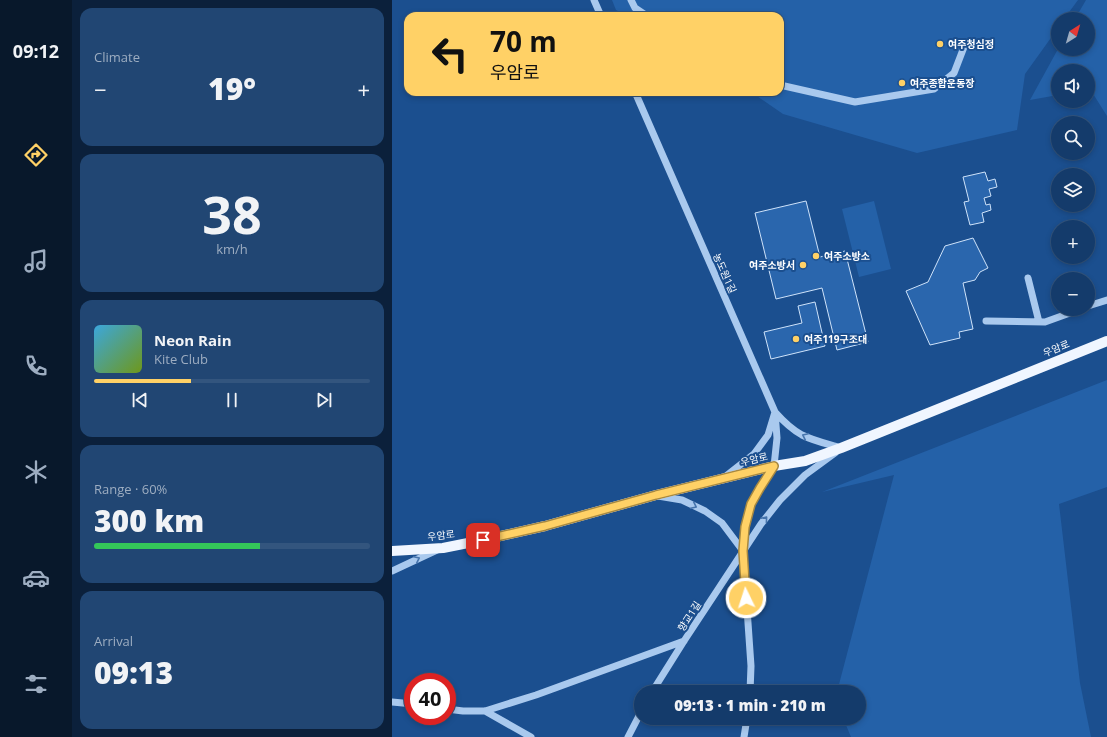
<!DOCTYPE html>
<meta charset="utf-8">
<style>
:root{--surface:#143b6b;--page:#214673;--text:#f1f3f6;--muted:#9dadc1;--line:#33557e;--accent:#ffd166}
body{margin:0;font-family:"Open Sans","Noto Sans KR",sans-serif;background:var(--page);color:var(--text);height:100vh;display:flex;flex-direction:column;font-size:15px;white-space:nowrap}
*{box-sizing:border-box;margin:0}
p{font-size:13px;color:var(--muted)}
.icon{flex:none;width:22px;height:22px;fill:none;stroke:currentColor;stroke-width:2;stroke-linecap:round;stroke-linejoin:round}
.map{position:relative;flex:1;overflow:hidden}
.side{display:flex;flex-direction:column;gap:8px;padding:8px;background:#0b203b;width:320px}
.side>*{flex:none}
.banner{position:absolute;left:12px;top:12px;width:380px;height:84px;border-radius:12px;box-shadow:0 2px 6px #0003,0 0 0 1px var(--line);background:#ffd166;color:#111;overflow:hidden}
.needle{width:26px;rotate:37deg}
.tools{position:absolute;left:659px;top:12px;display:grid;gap:8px}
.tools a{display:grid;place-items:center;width:44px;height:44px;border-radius:50%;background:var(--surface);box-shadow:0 2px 6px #0003,0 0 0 1px var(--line);font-size:20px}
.speed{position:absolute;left:12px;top:673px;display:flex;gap:8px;font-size:20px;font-weight:700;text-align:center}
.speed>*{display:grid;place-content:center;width:52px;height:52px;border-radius:50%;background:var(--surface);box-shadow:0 2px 6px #0003,0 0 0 1px var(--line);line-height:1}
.speed .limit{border:6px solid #d22;background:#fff;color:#111}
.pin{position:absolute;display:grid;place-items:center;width:34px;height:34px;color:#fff;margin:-17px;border-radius:8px;box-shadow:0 2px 6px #0006}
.me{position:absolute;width:44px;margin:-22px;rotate:356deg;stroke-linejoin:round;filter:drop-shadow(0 0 3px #0008)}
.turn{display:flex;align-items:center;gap:14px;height:84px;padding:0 20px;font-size:18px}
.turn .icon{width:52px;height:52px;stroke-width:2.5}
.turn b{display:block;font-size:28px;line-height:34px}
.big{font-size:30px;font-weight:800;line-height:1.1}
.side .widget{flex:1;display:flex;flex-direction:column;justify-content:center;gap:6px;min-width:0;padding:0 14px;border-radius:12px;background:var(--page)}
.side .dial{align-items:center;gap:0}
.dial b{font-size:52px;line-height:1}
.song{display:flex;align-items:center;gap:12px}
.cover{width:48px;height:48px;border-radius:6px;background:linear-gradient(135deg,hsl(200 70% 55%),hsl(80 70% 35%))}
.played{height:4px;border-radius:2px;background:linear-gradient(90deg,var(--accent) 35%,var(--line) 35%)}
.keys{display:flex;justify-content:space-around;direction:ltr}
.heat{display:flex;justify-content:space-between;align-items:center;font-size:22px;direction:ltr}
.charge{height:6px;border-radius:3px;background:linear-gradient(90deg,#34c759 60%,var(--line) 0)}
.trip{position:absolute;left:242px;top:685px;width:232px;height:40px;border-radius:20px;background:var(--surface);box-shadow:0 2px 6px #0003,0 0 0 1px var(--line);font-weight:800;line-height:40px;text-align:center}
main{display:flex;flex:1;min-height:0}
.tab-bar{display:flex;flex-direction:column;width:72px;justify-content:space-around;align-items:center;background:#08182b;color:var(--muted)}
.tab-bar .icon{width:28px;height:28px}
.tab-bar .current{color:var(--accent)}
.tab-bar b{font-size:18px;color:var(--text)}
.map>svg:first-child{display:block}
</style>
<main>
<nav class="tab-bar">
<b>09:12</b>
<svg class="icon current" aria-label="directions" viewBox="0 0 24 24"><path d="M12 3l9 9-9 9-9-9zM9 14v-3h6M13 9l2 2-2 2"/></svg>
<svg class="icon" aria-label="music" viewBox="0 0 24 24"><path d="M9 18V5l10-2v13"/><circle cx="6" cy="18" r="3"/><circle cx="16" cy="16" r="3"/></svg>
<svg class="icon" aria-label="phone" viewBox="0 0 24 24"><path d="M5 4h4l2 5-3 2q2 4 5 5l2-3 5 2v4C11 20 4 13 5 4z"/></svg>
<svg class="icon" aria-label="climate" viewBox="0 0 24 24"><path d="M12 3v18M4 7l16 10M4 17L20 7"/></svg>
<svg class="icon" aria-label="car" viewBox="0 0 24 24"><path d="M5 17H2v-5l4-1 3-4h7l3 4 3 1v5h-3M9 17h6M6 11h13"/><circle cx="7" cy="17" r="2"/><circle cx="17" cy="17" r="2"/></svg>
<svg class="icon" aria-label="filters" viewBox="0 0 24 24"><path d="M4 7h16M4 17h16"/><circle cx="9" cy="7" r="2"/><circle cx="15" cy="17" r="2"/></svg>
</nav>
<section class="side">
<div class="widget"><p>Climate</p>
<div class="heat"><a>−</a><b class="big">19°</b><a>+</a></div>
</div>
<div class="widget dial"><b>38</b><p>km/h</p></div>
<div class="widget">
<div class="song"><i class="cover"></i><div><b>Neon Rain</b><p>Kite Club</p></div></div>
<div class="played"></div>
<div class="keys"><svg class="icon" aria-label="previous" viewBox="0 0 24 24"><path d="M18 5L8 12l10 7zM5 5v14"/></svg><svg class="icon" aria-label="pause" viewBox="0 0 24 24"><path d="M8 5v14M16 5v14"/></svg><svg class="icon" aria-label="next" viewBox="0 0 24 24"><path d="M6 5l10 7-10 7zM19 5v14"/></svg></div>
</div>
<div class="widget"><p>Range · 60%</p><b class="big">300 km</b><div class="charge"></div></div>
<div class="widget"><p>Arrival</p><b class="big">09:13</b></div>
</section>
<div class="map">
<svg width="715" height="737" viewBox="0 0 715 737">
<rect width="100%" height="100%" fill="#1b4f8f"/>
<path fill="#2461a8" d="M220,0H686L672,19H666V28L633,74L625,130L525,153L391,114L359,92H388V16H236L224,10Z
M694,0H715V116L698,89H696V71H666V95L638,100L666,49H696V19H683Z
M482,201L499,269L467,277L450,209Z
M715,380V487L667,504L688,683L699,737H459L451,718H467V692H445L502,475L430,492Z"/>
<path fill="#2a66ad" stroke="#cfe3fa" d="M593,172L596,181L603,179L605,187L597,189L599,196L592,198L594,205L598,204L599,210L590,213L592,222L578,225L572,202L577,201L571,177Z
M414,201L428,257L453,251L476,342L445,350L430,288L384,299L363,213Z
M581,238L596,268L588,272L583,280L571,283L581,329L567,332L568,338L538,345L514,291L536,282L553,246Z
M423,302L433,346L379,359L372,332L410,323L406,306Z"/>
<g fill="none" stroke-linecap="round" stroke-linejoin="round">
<path stroke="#a9c9ee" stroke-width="7" d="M202,0L209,16
M239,0L243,8L255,16
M388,85L463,102L542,89L562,73L572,47
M243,92L383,412L385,438L382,466L368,487L359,504L353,527L351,551L359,666L358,692
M636,278L647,322
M696,306L715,300
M594,321L653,322L689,309
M334,476L362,454L376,435L383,412C391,421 399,429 410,435C422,441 436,444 449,448
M266,496L290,500L313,511L330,523L351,551
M0,571L45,550
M260,692L292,641L369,524L388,500L413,475L443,453
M0,702L21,704
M55,709L71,711H93L144,695L292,641
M93,711L139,737
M236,737L249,712
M352,737L355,718"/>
<path stroke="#f0f6ff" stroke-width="10" d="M0,551L51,548L91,540L153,526L264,495L382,466L413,461L449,448L715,341"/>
</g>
<defs><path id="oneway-chevron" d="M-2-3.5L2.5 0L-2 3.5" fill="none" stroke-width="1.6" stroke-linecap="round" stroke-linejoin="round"/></defs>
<g stroke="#4674ac">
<use href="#oneway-chevron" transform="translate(413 436) rotate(-155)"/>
<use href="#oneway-chevron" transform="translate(302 506) rotate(25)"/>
<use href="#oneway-chevron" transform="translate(373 519) rotate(-50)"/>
<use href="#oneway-chevron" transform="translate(25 559) rotate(-25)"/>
</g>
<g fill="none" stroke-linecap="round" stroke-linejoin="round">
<g stroke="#a68842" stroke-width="10">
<path id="route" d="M91,540L153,526L264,495L382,466L368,488L359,504L353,527L351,551L354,598"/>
</g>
<use href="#route" stroke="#ffd166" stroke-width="7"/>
</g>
<g fill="#ffd166" stroke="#1b4f8f" stroke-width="1.5">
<circle cx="548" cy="44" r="4"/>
<circle cx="510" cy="83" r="4"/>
<circle cx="424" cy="256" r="4"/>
<circle cx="411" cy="265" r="4"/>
<circle cx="404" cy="339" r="4"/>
</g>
<g text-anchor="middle" stroke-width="4" stroke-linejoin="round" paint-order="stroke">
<g font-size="10" font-weight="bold" fill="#fff" stroke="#1b4f8f" text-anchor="start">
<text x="556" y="48">여주청심정</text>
<text x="518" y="87">여주종합운동장</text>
<text x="432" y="260">여주소방소</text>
<text x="403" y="269" text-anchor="end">여주소방서</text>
<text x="412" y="343">여주119구조대</text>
</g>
<g font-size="10" fill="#fff" stroke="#1b4f8f">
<text transform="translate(333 273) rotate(66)" y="4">농도원1길</text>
<text transform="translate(664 348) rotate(-22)" y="4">우암로</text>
<text transform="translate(362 459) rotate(-14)" y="4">우암로</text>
<text transform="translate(49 535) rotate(-7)" y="4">우암로</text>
<text transform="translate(297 616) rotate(-57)" y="4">향교1길</text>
</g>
</g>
</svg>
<div class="tools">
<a><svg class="needle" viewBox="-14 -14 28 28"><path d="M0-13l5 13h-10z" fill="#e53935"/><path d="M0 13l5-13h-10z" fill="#9dadc1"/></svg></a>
<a><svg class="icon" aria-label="sound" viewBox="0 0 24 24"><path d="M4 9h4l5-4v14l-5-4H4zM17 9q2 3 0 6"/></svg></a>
<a><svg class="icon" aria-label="search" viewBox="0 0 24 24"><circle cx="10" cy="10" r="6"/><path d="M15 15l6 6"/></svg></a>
<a><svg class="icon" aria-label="layers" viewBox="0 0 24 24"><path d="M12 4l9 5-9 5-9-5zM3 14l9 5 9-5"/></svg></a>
<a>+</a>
<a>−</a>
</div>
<div class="speed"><div class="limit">40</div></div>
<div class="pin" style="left:91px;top:540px;background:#d93025"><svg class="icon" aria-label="arrive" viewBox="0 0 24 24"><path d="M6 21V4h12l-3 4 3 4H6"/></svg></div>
<svg class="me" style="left:354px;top:598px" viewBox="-20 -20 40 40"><circle r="17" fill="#ffd166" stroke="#fff" stroke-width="3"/><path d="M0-11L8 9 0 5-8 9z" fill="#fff"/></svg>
<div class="trip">09:13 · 1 min · 210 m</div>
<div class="banner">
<div class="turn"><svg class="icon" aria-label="left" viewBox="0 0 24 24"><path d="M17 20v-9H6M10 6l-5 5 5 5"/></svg><div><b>70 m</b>우암로</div></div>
</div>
</div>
</main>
